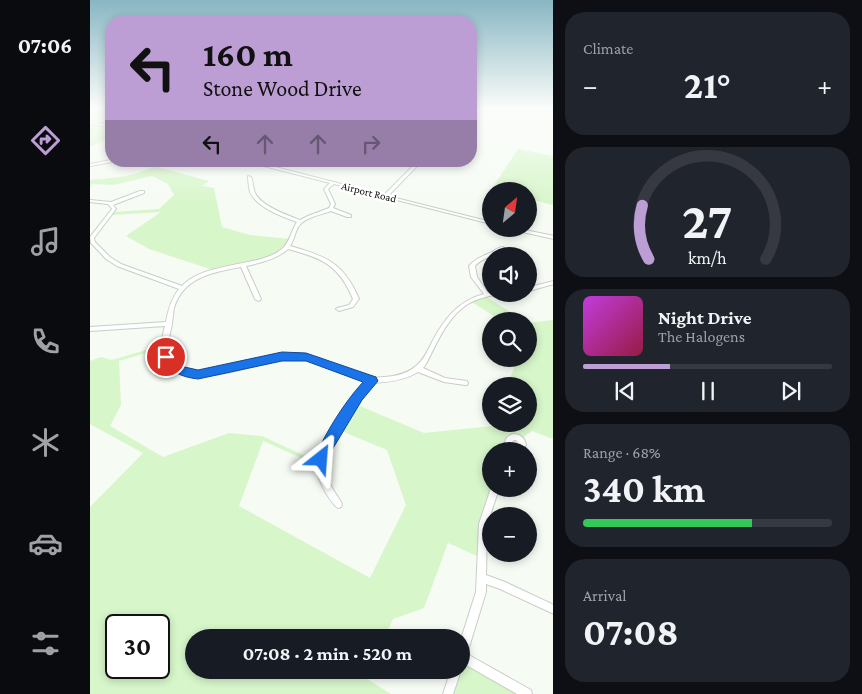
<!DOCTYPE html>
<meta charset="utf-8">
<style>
:root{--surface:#171b24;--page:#20242c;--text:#f1f3f6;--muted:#9ea1a6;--line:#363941;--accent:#bc9ed4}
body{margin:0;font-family:"Crimson Pro",serif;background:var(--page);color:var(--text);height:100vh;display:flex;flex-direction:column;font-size:19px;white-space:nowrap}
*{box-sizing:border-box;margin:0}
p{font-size:16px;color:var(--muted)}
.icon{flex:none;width:28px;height:28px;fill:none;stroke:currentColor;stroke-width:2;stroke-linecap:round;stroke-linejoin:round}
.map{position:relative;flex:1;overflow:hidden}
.drawer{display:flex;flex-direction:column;gap:12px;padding:12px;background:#0d0f14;width:309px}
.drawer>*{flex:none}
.guide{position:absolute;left:15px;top:15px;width:372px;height:152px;border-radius:20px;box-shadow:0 2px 8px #0003;background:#bc9ed4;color:#111;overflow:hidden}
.needle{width:32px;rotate:29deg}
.controls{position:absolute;left:392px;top:182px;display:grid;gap:10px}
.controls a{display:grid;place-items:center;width:55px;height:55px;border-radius:50%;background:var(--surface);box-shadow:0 2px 8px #0003;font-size:25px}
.speed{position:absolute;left:15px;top:614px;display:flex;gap:10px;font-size:25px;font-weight:700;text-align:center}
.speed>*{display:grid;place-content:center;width:65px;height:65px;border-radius:50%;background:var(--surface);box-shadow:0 2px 8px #0003;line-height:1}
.speed .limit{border:2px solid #111;border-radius:8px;background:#fff;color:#111}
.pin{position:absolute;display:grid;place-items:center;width:42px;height:42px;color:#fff;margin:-21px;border:2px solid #fff;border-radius:50%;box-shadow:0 1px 5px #0007}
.me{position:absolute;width:55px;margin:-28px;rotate:28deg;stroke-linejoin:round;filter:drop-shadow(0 0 4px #0008)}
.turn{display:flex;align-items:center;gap:18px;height:105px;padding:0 15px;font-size:22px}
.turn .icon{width:65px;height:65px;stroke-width:2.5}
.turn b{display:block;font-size:35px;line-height:42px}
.lanes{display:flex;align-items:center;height:48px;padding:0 15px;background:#0003;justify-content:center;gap:25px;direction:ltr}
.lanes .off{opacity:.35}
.big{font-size:38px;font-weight:700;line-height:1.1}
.drawer .widget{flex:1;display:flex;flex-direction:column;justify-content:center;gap:8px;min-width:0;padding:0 18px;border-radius:20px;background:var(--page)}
.drawer .dial{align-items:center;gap:0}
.dial svg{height:130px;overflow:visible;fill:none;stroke:var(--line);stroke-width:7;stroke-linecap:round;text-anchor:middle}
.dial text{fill:var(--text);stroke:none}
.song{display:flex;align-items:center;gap:15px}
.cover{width:60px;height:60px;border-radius:8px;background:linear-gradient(135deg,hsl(290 70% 55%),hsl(340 70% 35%))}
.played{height:5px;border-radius:2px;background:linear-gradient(90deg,var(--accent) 35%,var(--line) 35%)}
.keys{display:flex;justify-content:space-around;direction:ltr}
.heat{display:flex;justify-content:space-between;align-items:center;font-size:28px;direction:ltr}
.charge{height:8px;border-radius:4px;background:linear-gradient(90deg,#34c759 68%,var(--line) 0)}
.trip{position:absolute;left:95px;top:629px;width:285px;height:50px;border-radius:25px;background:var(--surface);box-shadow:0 2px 8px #0003;font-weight:700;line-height:50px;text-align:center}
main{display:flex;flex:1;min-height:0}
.menu{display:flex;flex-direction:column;width:90px;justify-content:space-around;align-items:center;background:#090b0e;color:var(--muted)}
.menu .icon{width:35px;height:35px}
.menu .current{color:var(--accent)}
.menu b{font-size:22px;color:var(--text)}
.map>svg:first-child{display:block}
</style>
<main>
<nav class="menu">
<b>07:06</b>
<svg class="icon current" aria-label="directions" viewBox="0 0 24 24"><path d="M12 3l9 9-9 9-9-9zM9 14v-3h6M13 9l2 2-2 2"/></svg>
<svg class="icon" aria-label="music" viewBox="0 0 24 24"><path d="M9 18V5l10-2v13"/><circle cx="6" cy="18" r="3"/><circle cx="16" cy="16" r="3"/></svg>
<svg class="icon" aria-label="phone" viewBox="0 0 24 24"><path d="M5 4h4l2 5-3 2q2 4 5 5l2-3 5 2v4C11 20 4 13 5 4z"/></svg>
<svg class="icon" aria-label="climate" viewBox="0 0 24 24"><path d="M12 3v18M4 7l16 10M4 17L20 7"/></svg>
<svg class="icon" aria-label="car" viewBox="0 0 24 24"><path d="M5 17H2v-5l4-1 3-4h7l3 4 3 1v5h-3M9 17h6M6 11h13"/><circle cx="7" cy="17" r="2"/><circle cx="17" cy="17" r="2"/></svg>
<svg class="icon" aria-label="filters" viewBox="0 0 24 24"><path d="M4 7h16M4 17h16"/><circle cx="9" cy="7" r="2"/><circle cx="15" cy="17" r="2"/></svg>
</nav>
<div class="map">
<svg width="464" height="694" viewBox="0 0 464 694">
<rect width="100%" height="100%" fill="#f6fbf4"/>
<path fill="#e7f1e3" d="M0,109L21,114V126L0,120Z"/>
<path fill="#d7f6ca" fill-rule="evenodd" d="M0,122L21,128V137L0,147Z
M428,149L463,156V205L439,199V191L401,190Z
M64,166L119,181L112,186L124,188L132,227L160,235L201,239L199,244L186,254L170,260L123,270L59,249L36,236L71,212L22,215L24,212L69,209L84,195L78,184L62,176L23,185L2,184L0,187V180C22,178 45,177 64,166Z
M395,296L435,321H412L380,301Z
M463,320V439L442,431L431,439L424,436L417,437L414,441L417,447L416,451H401V487L389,523L387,556L358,543L334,608L303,619L295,637L104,638V670H281L277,679L301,694H0V507L53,453L0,424V361L11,357L22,360L73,345V348L29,361L31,405L20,426L73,457L139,433L172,436L228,462L227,465L173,441L149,506L280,578L316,505L297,450L249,430L265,404L334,433L402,426L403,424H439V386H417L426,363L413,359H439V323ZM26,625H69V668H26Z
M372,663L431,694H362L369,670H371Z"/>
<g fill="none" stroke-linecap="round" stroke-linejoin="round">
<g stroke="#c8cec6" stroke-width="2">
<path id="minor" d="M381,108H384L381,109Z
M0,121L21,126V128L0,123Z
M21,160L22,162L0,166V164Z
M154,161H162L294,195L328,161H332L298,196L401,222V224L244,184L238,189L245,204L243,208L261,215V217H257L241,211C231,215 215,217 208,227C205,233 204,240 200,246C236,256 254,263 269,299L263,307L249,311L246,309L247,308L259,305L263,299C249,265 232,258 198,249C187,259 170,263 156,266L171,299L170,300L168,301L165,299L151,267C124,272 93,277 84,308C83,313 83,318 82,323C81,333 76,343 78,353C89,395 180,351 208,353C239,356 263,381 295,377C306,376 317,374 326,366C333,361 337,352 341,344C353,321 367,301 394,294L381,277L379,266L380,265C386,258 394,256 402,252C406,250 408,247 413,247L414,248C405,256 393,257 385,266L387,277L398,293L401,292V294H405L404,295C395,297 386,299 378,304C357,317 347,343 336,364L333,368L355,378L377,381L378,383L377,385H375L354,382L328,372C315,380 300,382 284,383C268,399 231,450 236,473C238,485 247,494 252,504L251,507L248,508C243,505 239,498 236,493C232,486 227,477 227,468C227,446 262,397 277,382C252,377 231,358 205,358C174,357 83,403 72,353C70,344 73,334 75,326L0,331V327L76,322C78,310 81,299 89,289L27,266L16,259L1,243L0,237L22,209L18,204L0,202V200L21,202L50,191H54V193L23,205L26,209L4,238L5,242L20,257L31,264L92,286C110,267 146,266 171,259C178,257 186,254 192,249C200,242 201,231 207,222C193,217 166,207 160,192C159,187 158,180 158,176L161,177C163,182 163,188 165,193C171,206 197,215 210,220L218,216L239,208L241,204L234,189L240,183Z
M423,229H430L464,236V239L423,230Z
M464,281V284L439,291V287Z
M423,434C430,434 435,438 436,445L432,451H418C413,444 414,437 423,434ZM424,440H426L428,443V446L426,448H424L422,445V442Z
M401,488L409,489L397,524L396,575L415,582L464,605V614L410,589L396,584V592L377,654L441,690L442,694H427L371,662V639L386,592L389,524Z
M361,670H371L363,694H353Z"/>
</g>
<use href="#minor" fill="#fff" fill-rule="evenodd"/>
</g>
<linearGradient id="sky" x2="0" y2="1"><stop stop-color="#88b6c3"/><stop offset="0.53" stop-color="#fbfdfa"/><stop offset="1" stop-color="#fbfdfa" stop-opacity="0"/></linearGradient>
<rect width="464" height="205" fill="url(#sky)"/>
<path fill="#1a73e8" stroke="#114b97" d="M192,352L216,353L286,377L288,381L272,400L242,450L236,463L231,465L226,463L224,459C236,432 253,404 273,382L216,361H192L108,379C91,377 80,372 70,357L72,354H80L90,366L108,370Z"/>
<g text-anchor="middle" stroke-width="5" stroke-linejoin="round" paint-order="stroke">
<g font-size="11" fill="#0b0d0b" stroke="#fff">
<text transform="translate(279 192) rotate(14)" y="4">Airport Road</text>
</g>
</g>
</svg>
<div class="controls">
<a><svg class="needle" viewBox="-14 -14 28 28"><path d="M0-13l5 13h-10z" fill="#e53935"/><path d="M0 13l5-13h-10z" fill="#9ea1a6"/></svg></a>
<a><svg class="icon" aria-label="sound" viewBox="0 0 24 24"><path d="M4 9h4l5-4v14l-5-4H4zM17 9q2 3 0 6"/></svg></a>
<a><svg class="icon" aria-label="search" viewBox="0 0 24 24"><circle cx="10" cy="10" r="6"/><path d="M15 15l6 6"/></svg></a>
<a><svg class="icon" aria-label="layers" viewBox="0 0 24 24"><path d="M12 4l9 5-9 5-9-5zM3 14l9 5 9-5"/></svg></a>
<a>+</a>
<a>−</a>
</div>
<div class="speed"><div class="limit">30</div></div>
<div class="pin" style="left:76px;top:357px;background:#d93025"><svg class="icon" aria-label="arrive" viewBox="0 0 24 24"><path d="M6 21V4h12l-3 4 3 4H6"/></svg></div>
<svg class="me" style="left:231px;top:459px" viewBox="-20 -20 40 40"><path d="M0-17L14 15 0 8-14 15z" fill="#1a73e8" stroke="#fff" stroke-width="4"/></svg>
<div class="trip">07:08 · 2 min · 520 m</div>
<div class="guide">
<div class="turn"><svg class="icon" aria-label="left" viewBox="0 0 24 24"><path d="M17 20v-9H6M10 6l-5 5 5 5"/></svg><div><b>160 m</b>Stone Wood Drive</div></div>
<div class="lanes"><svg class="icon" aria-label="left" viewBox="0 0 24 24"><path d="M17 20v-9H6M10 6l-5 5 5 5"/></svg><svg class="icon off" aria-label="ahead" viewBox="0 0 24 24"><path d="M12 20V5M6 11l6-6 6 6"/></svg><svg class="icon off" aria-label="ahead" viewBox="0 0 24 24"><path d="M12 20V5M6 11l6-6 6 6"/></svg><svg class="icon off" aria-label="right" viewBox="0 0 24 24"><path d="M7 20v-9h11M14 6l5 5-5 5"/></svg></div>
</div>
</div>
<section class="drawer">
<div class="widget"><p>Climate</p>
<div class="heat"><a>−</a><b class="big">21°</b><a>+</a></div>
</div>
<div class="widget dial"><svg viewBox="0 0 100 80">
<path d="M14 69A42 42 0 1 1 86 69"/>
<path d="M14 69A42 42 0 0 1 10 36" stroke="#bc9ed4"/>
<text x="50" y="56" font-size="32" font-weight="700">27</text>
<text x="50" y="72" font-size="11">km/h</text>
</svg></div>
<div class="widget">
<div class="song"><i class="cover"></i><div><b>Night Drive</b><p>The Halogens</p></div></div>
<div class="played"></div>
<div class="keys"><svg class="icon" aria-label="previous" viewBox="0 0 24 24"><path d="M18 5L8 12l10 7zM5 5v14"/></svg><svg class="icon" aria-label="pause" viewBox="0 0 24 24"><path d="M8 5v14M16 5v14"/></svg><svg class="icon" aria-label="next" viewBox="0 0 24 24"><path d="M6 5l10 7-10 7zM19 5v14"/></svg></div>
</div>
<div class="widget"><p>Range · 68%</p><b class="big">340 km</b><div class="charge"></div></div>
<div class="widget"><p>Arrival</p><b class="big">07:08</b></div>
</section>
</main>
